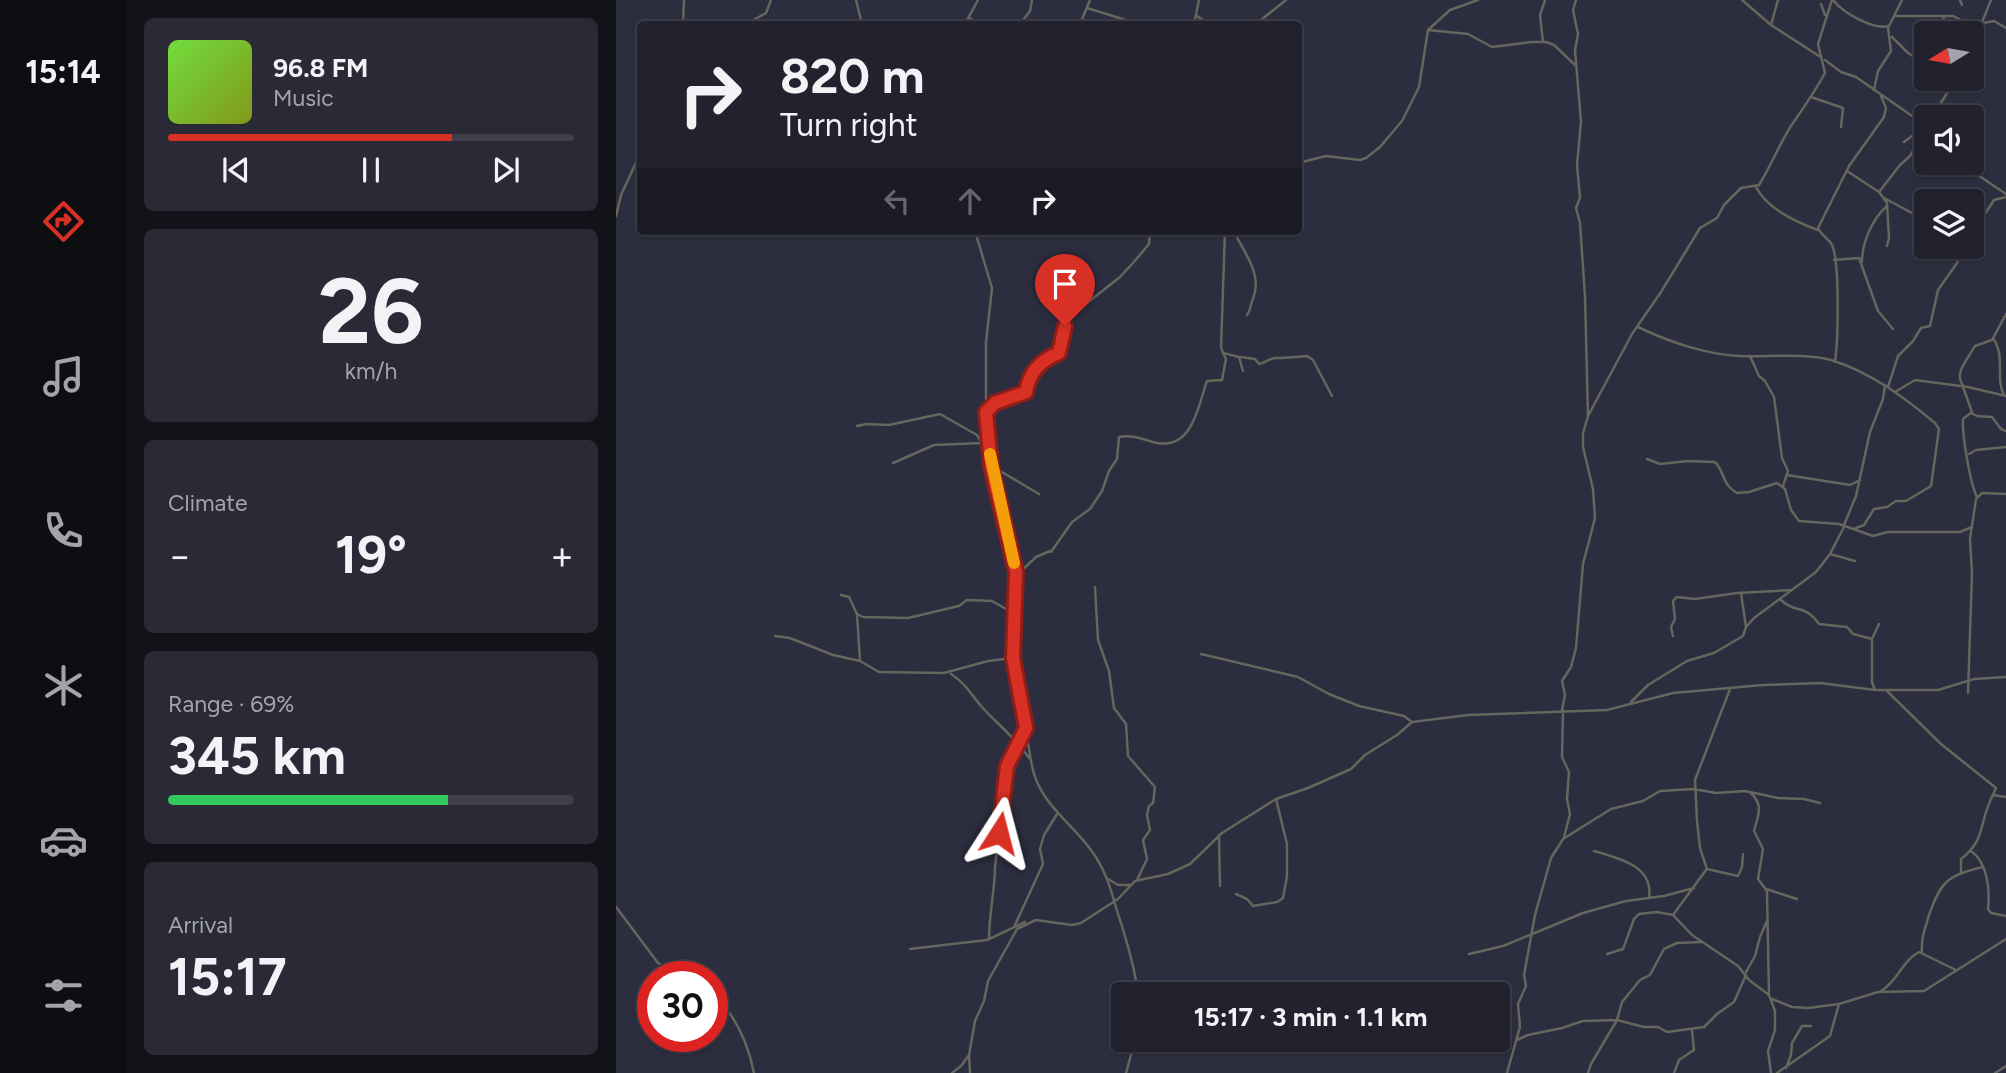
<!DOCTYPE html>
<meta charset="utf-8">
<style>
:root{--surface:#21222e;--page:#292a36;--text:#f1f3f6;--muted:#a2a4aa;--line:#3e3f4a;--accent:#d93025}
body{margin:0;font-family:Figtree,sans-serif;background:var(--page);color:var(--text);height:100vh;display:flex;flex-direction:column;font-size:26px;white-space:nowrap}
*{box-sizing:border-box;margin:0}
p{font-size:23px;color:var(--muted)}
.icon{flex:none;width:38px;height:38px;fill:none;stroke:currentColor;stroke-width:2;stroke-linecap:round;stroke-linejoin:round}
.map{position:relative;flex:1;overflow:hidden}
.panel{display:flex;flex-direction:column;gap:18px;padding:18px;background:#121319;width:490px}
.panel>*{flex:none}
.banner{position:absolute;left:21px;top:21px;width:665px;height:214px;border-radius:7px;box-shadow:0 2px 5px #0004,0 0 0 2px var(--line);background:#21222e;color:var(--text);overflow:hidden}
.needle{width:46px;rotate:259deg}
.buttons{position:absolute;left:1298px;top:21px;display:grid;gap:14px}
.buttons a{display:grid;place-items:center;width:70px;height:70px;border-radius:7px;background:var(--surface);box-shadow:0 2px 5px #0004,0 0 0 2px var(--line);font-size:35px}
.speed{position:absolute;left:21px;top:961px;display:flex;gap:14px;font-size:35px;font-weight:700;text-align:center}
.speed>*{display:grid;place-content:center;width:91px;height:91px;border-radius:50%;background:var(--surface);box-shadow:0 2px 5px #0004,0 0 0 2px var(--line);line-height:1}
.speed .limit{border:10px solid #d22;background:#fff;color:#111}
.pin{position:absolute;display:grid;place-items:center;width:60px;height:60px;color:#fff;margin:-72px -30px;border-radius:50% 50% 50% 0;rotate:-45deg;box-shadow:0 0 7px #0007}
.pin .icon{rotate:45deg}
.me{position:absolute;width:77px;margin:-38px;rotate:9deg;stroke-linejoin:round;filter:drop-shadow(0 0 5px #0008)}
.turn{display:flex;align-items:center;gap:24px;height:147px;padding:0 28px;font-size:32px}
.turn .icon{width:91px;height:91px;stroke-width:2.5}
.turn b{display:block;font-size:49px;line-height:60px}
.lanes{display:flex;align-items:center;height:66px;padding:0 28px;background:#0003;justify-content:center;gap:35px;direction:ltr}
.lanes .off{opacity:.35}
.big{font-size:52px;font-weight:700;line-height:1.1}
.panel .tile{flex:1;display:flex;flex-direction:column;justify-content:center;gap:10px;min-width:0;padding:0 24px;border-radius:10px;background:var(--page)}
.panel .dial{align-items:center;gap:0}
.dial b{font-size:91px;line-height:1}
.song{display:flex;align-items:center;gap:21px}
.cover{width:84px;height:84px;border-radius:10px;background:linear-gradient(135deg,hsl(100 70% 55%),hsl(70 70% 35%))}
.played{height:7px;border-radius:4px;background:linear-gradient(90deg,var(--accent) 70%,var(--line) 70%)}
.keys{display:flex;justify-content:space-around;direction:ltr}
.heat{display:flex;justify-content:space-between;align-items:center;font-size:38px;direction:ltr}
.charge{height:10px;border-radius:5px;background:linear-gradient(90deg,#34c759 69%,var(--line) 0)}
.trip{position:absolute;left:495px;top:982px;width:399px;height:70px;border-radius:7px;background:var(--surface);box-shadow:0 2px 5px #0004,0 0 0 2px var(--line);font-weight:700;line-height:70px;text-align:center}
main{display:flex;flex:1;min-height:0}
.dock{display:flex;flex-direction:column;width:126px;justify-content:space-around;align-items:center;background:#0d0e12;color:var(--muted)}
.dock .icon{width:49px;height:49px}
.dock .selected{color:var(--accent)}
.dock b{font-size:32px;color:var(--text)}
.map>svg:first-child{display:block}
</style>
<main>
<nav class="dock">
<b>15:14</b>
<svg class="icon selected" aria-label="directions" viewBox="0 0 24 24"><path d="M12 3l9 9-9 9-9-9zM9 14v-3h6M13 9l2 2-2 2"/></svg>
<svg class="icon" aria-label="music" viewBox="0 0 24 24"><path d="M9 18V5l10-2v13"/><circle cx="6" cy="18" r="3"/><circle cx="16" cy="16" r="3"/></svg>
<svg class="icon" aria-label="phone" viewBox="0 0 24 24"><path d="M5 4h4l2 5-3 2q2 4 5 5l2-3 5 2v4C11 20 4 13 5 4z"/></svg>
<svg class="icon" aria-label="climate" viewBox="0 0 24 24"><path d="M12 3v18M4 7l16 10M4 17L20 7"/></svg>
<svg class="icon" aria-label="car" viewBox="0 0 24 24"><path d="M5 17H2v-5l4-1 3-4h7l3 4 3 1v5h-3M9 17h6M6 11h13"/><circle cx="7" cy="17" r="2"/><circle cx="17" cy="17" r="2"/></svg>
<svg class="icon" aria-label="filters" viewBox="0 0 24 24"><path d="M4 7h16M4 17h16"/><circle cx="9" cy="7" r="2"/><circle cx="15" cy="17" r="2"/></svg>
</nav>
<section class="panel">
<div class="tile">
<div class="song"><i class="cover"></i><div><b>96.8 FM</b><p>Music</p></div></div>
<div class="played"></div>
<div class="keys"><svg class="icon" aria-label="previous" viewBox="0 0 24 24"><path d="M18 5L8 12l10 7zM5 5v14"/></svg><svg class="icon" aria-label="pause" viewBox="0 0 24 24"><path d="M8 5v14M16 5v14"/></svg><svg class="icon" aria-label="next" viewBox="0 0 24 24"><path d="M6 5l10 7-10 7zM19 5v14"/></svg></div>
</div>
<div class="tile dial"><b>26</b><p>km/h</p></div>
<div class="tile"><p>Climate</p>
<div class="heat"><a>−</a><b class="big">19°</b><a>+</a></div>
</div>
<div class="tile"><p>Range · 69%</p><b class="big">345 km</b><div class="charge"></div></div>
<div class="tile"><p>Arrival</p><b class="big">15:17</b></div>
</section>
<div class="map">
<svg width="1390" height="1073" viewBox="0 0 1390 1073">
<rect width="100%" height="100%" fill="#2c2d3e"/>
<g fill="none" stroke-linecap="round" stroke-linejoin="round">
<path stroke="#65665d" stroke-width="2.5" d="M240,0L246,24
M960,0L957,10L962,34L959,50L965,122L961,165L964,198L960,208L964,223L969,297L972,416
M1126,0L1155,25L1203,56
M1217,0C1227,13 1257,30 1273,26
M1344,0L1346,5
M1205,4L1209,15
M471,8L513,21
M581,16L593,24
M1280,16H1337L1364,30
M353,18L365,24L407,21
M1367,23L1378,21L1390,28
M67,24L68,0
M130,24L150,13L155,0
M349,24L362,0
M409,24L408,19L414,11L416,0
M464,24L474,0
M507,24L516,21L530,24
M578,24L583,0
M640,24L670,0
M1155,25L1162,0
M812,30L852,34L876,47L915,42H930L938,45L960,66
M1317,33L1329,16
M1276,37L1291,52L1311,66
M927,42L924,15L929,0
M1356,47L1375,0
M1302,59L1311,43
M1209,60L1225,72L1240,77L1299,118L1311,131
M1339,83L1358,92
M1258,90L1262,71L1275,51L1272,28L1286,0
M1195,97L1227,108L1225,127
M1316,117L1340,79
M1288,142L1308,127
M682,163L710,156L744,160L750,158L764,147L786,121L803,87L812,30L834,10L862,0
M1344,163L1390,194
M1231,171L1263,192L1284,165L1294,156L1311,127
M1140,187C1151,209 1180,222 1202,230
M1263,192L1271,203L1273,238L1271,246
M1268,198L1311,221
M0,216L5,195L24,154
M359,231L376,288L370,342V419L375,466L400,571L397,658L416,766C424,807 462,826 481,859C493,878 497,899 504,920C512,945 519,968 522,994
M609,231L605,347L607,353L623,357L627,371
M618,231C628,254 647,273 637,299C634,305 635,310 631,315
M1356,234L1378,200L1390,197
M1218,260L1243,258L1262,311L1277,329
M1246,262C1246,243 1256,219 1271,206
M1022,327C1051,341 1091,355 1124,356C1151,357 1189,353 1215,360C1254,372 1288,397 1319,423L1323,429L1315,486L1290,501H1280L1271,507L1258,509L1248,525L1240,528
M1377,338C1390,357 1379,378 1388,395
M1134,356L1143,376L1149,381L1158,397L1166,458L1172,471L1167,486
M625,357L639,359L643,364C650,363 653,358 660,358C670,358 680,357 691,356L697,360L716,396
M1219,362C1222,341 1224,262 1216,245C1212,238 1205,235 1202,228L1233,166L1268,117L1270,108L1265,96
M1272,387L1282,356L1297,341L1305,328L1314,326L1322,290L1341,263L1349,247
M1347,387L1356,412L1347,419C1346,435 1354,483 1361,497
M1348,387C1337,373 1351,361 1357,349L1359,346L1376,340L1390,314
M1279,392L1299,380L1352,387L1390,396
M370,412L379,403L410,392C414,373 425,360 443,353L452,318L504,277L517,263L533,244L534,231
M1355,413L1361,416L1376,417L1385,429L1390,431
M241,426L251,424L273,425L324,414L361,435L366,443
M1353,454L1360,450L1390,447
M1031,459L1044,464L1072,461L1099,462C1109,472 1106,485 1121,493L1133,492L1161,483L1169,489L1175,510L1183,521L1223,524L1257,536L1272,532H1344L1356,527
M277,463L318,445L366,443L374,465L423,494
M1171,475L1234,485L1244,480
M1228,525L1240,496L1254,432L1267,399L1269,385
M435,552L456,522L474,509L486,491L493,471L501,459L503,437C517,434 528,440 541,443C577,449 582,406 591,381L606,380L610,359L607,353
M1214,554L1239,561
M401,575L420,557L434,551
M479,587L482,640L493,671L498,708L510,724L512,756L539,787L537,803L533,806L531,815L534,830L527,840L531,859L521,880
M1125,593L1130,627
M225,595L233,597L241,614L244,661
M1165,600C1179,614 1188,603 1203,624L1231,627L1237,634L1256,639
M241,614L247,617L292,618L343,606L351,600L376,601L399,614
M159,636L174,638L217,655L244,661L263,672L328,673L372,661L397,658
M1057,636L1055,627L1059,619L1057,601L1061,597L1079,599L1121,593L1176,590
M585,654L682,677L713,694L743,706L788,716L796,722
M335,674C348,682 355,694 365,706C380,723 400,738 413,758
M1259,690L1256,682V639L1263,624
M1271,691L1325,744L1380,788C1378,793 1375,798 1373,804C1363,828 1368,841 1345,859V872
M1352,693L1356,573L1354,539L1360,499L1366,493L1390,494
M1015,702L1032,685L1071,661L1098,653L1127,636L1130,627L1138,618L1200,572L1214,554L1228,527
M946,710L949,695L946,681L955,667L960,648L967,564L979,518L977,489L967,447V433L972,416L1016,334L1045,292L1084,228L1101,218L1108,205L1125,188L1143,185C1155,166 1165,140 1177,123C1188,107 1200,90 1209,73L1202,44L1216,0
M947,710L946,757L953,772L951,799L954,814L948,837
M1135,793C1148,806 1142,815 1138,831L1147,849L1142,879L1151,891L1153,995L1159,1011V1030L1152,1051L1155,1073
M1377,795L1390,797
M603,835L604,886
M978,851C1001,858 1038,865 1033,898
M1355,851C1372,863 1374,890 1372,909L1375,913L1390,916
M1091,869L1084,848L1081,821L1079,780L1114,689
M1091,869L1122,876L1126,867L1127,854
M492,879L502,885H514
M1150,889L1181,899
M620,894L631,899L637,906L661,902L667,898L671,876V844L660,799
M0,907L42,963L66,976
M1057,915L1090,870
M399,925L427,864L424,849L428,835L441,814
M373,939C373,914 379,890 379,867L391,766L410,729
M294,949L371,940L409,922
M1306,953C1305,937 1309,929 1313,915C1325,881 1332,875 1367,867
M853,954L887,946L967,913L1010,901L1048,896L1078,888
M991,954L1007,949L1018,919L1023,914L1041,912L1057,915L1076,935L1122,966L1133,980L1153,995
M1130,972L1139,956L1144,937L1151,921
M1265,991C1282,981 1286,961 1303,952L1340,970
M96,993C119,1014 132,1043 138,1073
M1156,999L1176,1007L1192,1008L1223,1004
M901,1040L912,1035L946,1028L967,1021L1001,1020L1006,1002L1024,980L1034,975L1048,949L1061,943L1086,942
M353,1055L354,1073
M1170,1068L1175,1055L1176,1043L1186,1026H1195
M336,1073L345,1066L353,1055L359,1021L368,1001L372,981L401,929L420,920L456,925L465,923L502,899L519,881L552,874L574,864L606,833L660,799L692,788L735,769L749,755L781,735L796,722L852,715L991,710L1057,693L1147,685L1204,683L1259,690H1322L1358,679L1390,677
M510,1073L519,1040
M891,1073L904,1027L902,1004L910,986L908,975L919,915L935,858L947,839L995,809L1027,801L1044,791L1078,789L1100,793L1129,791L1162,798L1188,799L1204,803
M972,1073L975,1064L1001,1020L1028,1027H1042L1051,1032L1088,1027L1101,1014L1118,1002L1130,975
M1058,1073L1063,1060L1078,1050L1076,1030
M1161,1073L1214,1036L1223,1004L1262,992L1308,991L1390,939
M1379,1073L1390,1066"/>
</g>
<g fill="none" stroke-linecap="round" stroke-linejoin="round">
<g stroke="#8d1f18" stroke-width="18">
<path id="route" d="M383,833L391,766L410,728L397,658L400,572L375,466L370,412L379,403L410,392C413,373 425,360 443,353L449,326"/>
</g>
<use href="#route" stroke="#d93025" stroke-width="12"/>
<path stroke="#f59e0b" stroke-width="12" d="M374,454L398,563"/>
</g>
</svg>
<div class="buttons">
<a><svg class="needle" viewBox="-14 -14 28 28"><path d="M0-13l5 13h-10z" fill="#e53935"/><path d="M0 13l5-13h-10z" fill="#a2a4aa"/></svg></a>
<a><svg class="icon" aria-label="sound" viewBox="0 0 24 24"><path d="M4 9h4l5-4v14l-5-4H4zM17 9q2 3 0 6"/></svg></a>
<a><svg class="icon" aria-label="layers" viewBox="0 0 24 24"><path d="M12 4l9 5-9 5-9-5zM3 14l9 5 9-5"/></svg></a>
</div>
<div class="speed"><div class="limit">30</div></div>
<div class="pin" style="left:449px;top:326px;background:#d93025"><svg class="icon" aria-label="arrive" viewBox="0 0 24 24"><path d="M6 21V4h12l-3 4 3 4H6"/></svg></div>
<svg class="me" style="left:383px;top:833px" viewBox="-20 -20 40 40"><path d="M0-17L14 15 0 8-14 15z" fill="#d93025" stroke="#fff" stroke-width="4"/></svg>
<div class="trip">15:17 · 3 min · 1.1 km</div>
<div class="banner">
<div class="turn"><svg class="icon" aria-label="right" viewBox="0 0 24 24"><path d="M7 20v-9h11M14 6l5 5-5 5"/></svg><div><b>820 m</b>Turn right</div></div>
<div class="lanes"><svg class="icon off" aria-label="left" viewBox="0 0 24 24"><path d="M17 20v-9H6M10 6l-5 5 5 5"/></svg><svg class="icon off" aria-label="ahead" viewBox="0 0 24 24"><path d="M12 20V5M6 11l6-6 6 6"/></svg><svg class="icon" aria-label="right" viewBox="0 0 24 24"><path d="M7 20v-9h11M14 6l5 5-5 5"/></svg></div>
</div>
</div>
</main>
